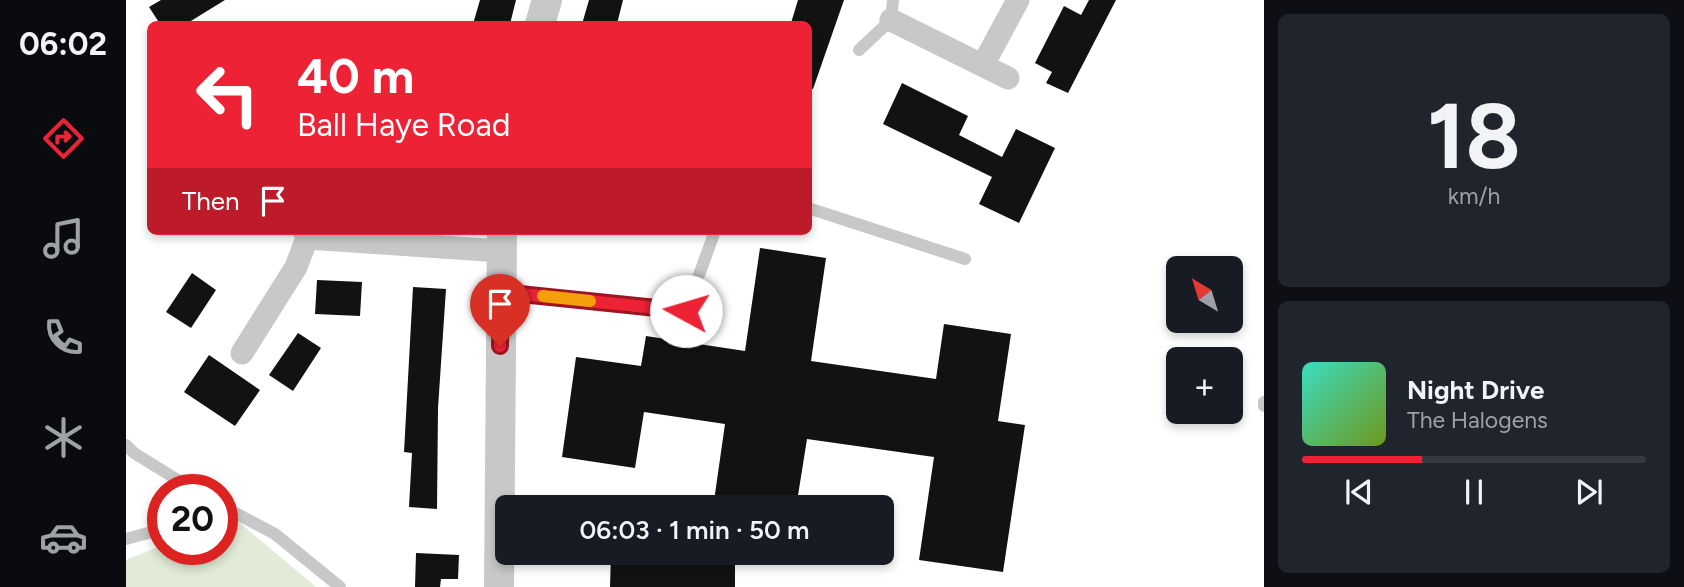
<!DOCTYPE html>
<meta charset="utf-8">
<style>
:root{--surface:#171b24;--page:#20242c;--text:#f1f3f6;--muted:#9ea1a6;--line:#363941;--accent:#ee2235}
body{margin:0;font-family:Figtree,sans-serif;background:var(--page);color:var(--text);height:100vh;display:flex;flex-direction:column;font-size:26px;white-space:nowrap}
*{box-sizing:border-box;margin:0}
p{font-size:23px;color:var(--muted)}
.icon{flex:none;width:38px;height:38px;fill:none;stroke:currentColor;stroke-width:2;stroke-linecap:round;stroke-linejoin:round}
.map{position:relative;flex:1;overflow:hidden}
.side{display:flex;flex-direction:column;gap:14px;padding:14px;background:#0d0f14;width:420px}
.side>*{flex:none}
.hud{position:absolute;left:21px;top:21px;width:665px;height:214px;border-radius:10px;box-shadow:0 4px 10px #0003;background:#ee2235;color:#fff;overflow:hidden}
.needle{width:46px;rotate:322deg}
.controls{position:absolute;left:1040px;top:256px;display:grid;gap:14px}
.controls a{display:grid;place-items:center;width:77px;height:77px;border-radius:10px;background:var(--surface);box-shadow:0 4px 10px #0003;font-size:35px}
.speed{position:absolute;left:21px;top:474px;display:flex;gap:14px;font-size:35px;font-weight:700;text-align:center}
.speed>*{display:grid;place-content:center;width:91px;height:91px;border-radius:50%;background:var(--surface);box-shadow:0 4px 10px #0003;line-height:1}
.speed .limit{border:10px solid #d22;background:#fff;color:#111}
.pin{position:absolute;display:grid;place-items:center;width:60px;height:60px;color:#fff;margin:-72px -30px;border-radius:50% 50% 50% 0;rotate:-45deg;box-shadow:0 0 7px #0007}
.pin .icon{rotate:45deg}
.me{position:absolute;width:77px;margin:-38px;rotate:276deg;stroke-linejoin:round;filter:drop-shadow(0 0 5px #0008)}
.turn{display:flex;align-items:center;gap:24px;height:147px;padding:0 35px;font-size:32px}
.turn .icon{width:91px;height:91px;stroke-width:2.5}
.turn b{display:block;font-size:49px;line-height:60px}
.then{display:flex;align-items:center;height:66px;padding:0 35px;background:#0003;gap:14px;font-size:26px}
.side .tile{flex:1;display:flex;flex-direction:column;justify-content:center;gap:10px;min-width:0;padding:0 24px;border-radius:10px;background:var(--page)}
.side .dial{align-items:center;gap:0}
.dial b{font-size:91px;line-height:1}
.song{display:flex;align-items:center;gap:21px}
.cover{width:84px;height:84px;border-radius:10px;background:linear-gradient(135deg,hsl(170 70% 55%),hsl(80 70% 35%))}
.played{height:7px;border-radius:4px;background:linear-gradient(90deg,var(--accent) 35%,var(--line) 35%)}
.keys{display:flex;justify-content:space-around;direction:ltr}
.trip{position:absolute;left:369px;top:495px;width:399px;height:70px;border-radius:10px;background:var(--surface);box-shadow:0 4px 10px #0003;font-weight:600;line-height:70px;text-align:center}
main{display:flex;flex:1;min-height:0}
.tabs{display:flex;flex-direction:column;width:126px;justify-content:space-around;align-items:center;background:#090b0e;color:var(--muted)}
.tabs .icon{width:49px;height:49px}
.tabs .active{color:var(--accent)}
.tabs b{font-size:32px;color:var(--text)}
.map>svg:first-child{display:block}
</style>
<main>
<nav class="tabs">
<b>06:02</b>
<svg class="icon active" aria-label="directions" viewBox="0 0 24 24"><path d="M12 3l9 9-9 9-9-9zM9 14v-3h6M13 9l2 2-2 2"/></svg>
<svg class="icon" aria-label="music" viewBox="0 0 24 24"><path d="M9 18V5l10-2v13"/><circle cx="6" cy="18" r="3"/><circle cx="16" cy="16" r="3"/></svg>
<svg class="icon" aria-label="phone" viewBox="0 0 24 24"><path d="M5 4h4l2 5-3 2q2 4 5 5l2-3 5 2v4C11 20 4 13 5 4z"/></svg>
<svg class="icon" aria-label="climate" viewBox="0 0 24 24"><path d="M12 3v18M4 7l16 10M4 17L20 7"/></svg>
<svg class="icon" aria-label="car" viewBox="0 0 24 24"><path d="M5 17H2v-5l4-1 3-4h7l3 4 3 1v5h-3M9 17h6M6 11h13"/><circle cx="7" cy="17" r="2"/><circle cx="17" cy="17" r="2"/></svg>
</nav>
<div class="map">
<svg width="1138" height="587" viewBox="0 0 1138 587">
<rect width="100%" height="100%" fill="#fff"/>
<path fill="#e2ebd7" d="M107,517L190,587H0V560L37,545V550H96V521Z"/>
<path fill="#121212" d="M35,0H99L60,24H34L23,7Z
M354,0H390L384,24H347Z
M463,0H497L491,24H456Z
M672,0H718L687,89L682,88V24L665,23Z
M963,0H990L942,93L920,83L926,72L909,63L938,6L955,15Z
M776,83L842,116L833,135L876,157L890,129L929,148L893,223L853,204L866,177L757,124Z
M634,248L700,258L685,361L810,379L818,324L885,334L872,421L899,425L877,572L793,560L808,457L681,439L670,508H587L599,424L518,412L509,468L436,457L450,357L515,366L520,336L619,351Z
M66,273L90,290L65,328L40,312Z
M191,280L236,282L234,316L189,314Z
M287,287L320,289L312,408L311,509L283,507L286,453L278,452Z
M172,333L195,348L167,391L143,375Z
M83,355L134,390L109,426L58,392Z
M290,553L333,555L332,579H315L314,587H289Z
M485,553H536L609,564V587H484Z"/>
<g fill="none" stroke-linecap="round" stroke-linejoin="round">
<path stroke="#c8c8c8" stroke-width="12" d="M733,50L765,20L767,0
M682,208L839,259
M377,292L560,311L589,231
M1138,402V406
M0,445L8,453L68,490
M96,506L149,534L214,587
M0,539L37,529"/>
<path stroke="#c8c8c8" stroke-width="23" d="M765,20L882,78
M858,63L892,0
M181,238L375,251
M116,353L170,267L181,238L178,231"/>
<path stroke="#c8c8c8" stroke-width="30" d="M414,24L421,0
M373,587L376,231"/>
</g>
<g fill="none" stroke-linecap="round" stroke-linejoin="round">
<g stroke="#9b1622" stroke-width="18">
<path id="route" d="M374,346L375,292L560,311"/>
</g>
<use href="#route" stroke="#ee2235" stroke-width="12"/>
<path stroke="#f59e0b" stroke-width="12" d="M417,296L464,301"/>
</g>
</svg>
<div class="controls">
<a><svg class="needle" viewBox="-14 -14 28 28"><path d="M0-13l5 13h-10z" fill="#e53935"/><path d="M0 13l5-13h-10z" fill="#9ea1a6"/></svg></a>
<a>+</a>
</div>
<div class="speed"><div class="limit">20</div></div>
<div class="pin" style="left:374px;top:346px;background:#d93025"><svg class="icon" aria-label="arrive" viewBox="0 0 24 24"><path d="M6 21V4h12l-3 4 3 4H6"/></svg></div>
<svg class="me" style="left:560px;top:311px" viewBox="-20 -20 40 40"><circle r="19" fill="#fff"/><path d="M0-13L10 11 0 6-10 11z" fill="#ee2235"/></svg>
<div class="trip">06:03 · 1 min · 50 m</div>
<div class="hud">
<div class="turn"><svg class="icon" aria-label="left" viewBox="0 0 24 24"><path d="M17 20v-9H6M10 6l-5 5 5 5"/></svg><div><b>40 m</b>Ball Haye Road</div></div>
<div class="then">Then<svg class="icon" aria-label="arrive" viewBox="0 0 24 24"><path d="M6 21V4h12l-3 4 3 4H6"/></svg></div>
</div>
</div>
<section class="side">
<div class="tile dial"><b>18</b><p>km/h</p></div>
<div class="tile">
<div class="song"><i class="cover"></i><div><b>Night Drive</b><p>The Halogens</p></div></div>
<div class="played"></div>
<div class="keys"><svg class="icon" aria-label="previous" viewBox="0 0 24 24"><path d="M18 5L8 12l10 7zM5 5v14"/></svg><svg class="icon" aria-label="pause" viewBox="0 0 24 24"><path d="M8 5v14M16 5v14"/></svg><svg class="icon" aria-label="next" viewBox="0 0 24 24"><path d="M6 5l10 7-10 7zM19 5v14"/></svg></div>
</div>
</section>
</main>
